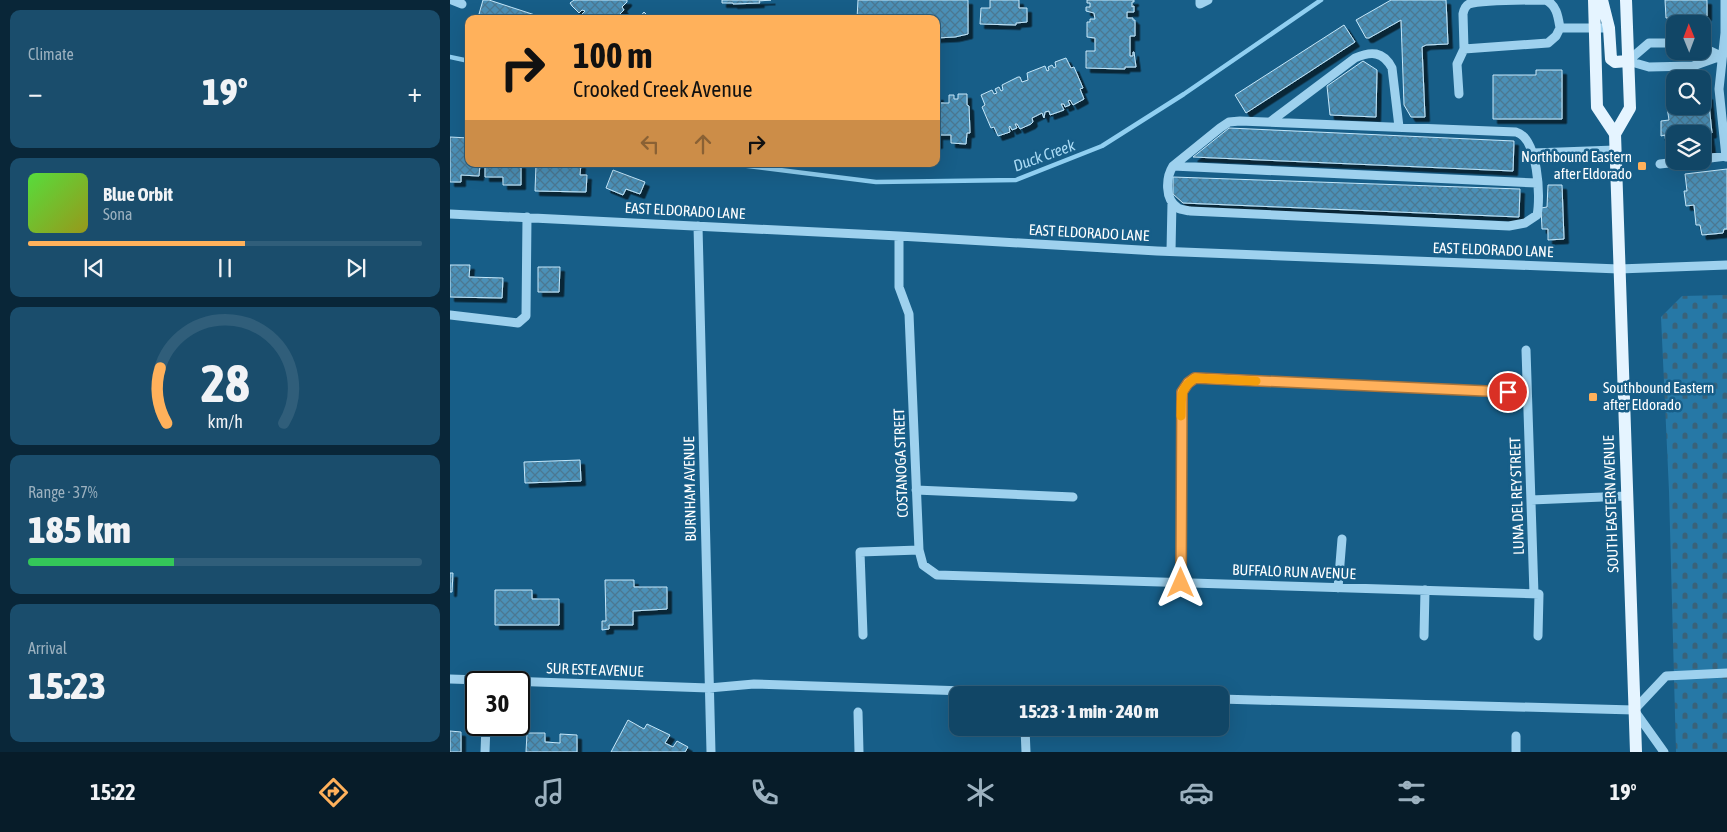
<!DOCTYPE html>
<meta charset="utf-8">
<style>
:root{--surface:#114666;--page:#1a4d6c;--text:#f1f3f6;--muted:#9cb1bf;--line:#305e7a;--accent:#ffb15b}
body{margin:0;font-family:"Asap Condensed",sans-serif;background:var(--page);color:var(--text);height:100vh;display:flex;flex-direction:column;font-size:19px;white-space:nowrap}
*{box-sizing:border-box;margin:0}
p{font-size:16px;color:var(--muted)}
.icon{flex:none;width:28px;height:28px;fill:none;stroke:currentColor;stroke-width:2;stroke-linecap:round;stroke-linejoin:round}
.map{position:relative;flex:1;overflow:hidden}
.drawer{display:flex;flex-direction:column;gap:10px;padding:10px;background:#092638;width:450px}
.drawer>*{flex:none}
.banner{position:absolute;left:15px;top:15px;width:475px;height:152px;border-radius:10px;box-shadow:0 5px 20px #0002,0 0 0 1px var(--line);background:#ffb15b;color:#111;overflow:hidden}
.needle{width:32px;rotate:359deg}
.fabs{position:absolute;left:1216px;top:15px;display:grid;gap:10px}
.fabs a{display:grid;place-items:center;width:45px;height:45px;border-radius:10px;background:var(--surface);box-shadow:0 5px 20px #0002,0 0 0 1px var(--line);font-size:25px}
.speed{position:absolute;left:15px;top:671px;display:flex;gap:10px;font-size:25px;font-weight:700;text-align:center}
.speed>*{display:grid;place-content:center;width:65px;height:65px;border-radius:50%;background:var(--surface);box-shadow:0 5px 20px #0002,0 0 0 1px var(--line);line-height:1}
.speed .limit{border:2px solid #111;border-radius:8px;background:#fff;color:#111}
.pin{position:absolute;display:grid;place-items:center;width:42px;height:42px;color:#fff;margin:-21px;border:2px solid #fff;border-radius:50%;box-shadow:0 1px 5px #0007}
.me{position:absolute;width:55px;margin:-28px;rotate:0deg;stroke-linejoin:round;filter:drop-shadow(0 0 4px #0008)}
.turn{display:flex;align-items:center;gap:18px;height:105px;padding:0 25px;font-size:22px}
.turn .icon{width:65px;height:65px;stroke-width:2.5}
.turn b{display:block;font-size:35px;line-height:42px}
.lanes{display:flex;align-items:center;height:48px;padding:0 25px;background:#0003;justify-content:center;gap:25px;direction:ltr}
.lanes .off{opacity:.35}
.big{font-size:38px;font-weight:800;line-height:1.1}
.drawer .widget{flex:1;display:flex;flex-direction:column;justify-content:center;gap:8px;min-width:0;padding:0 18px;border-radius:10px;background:var(--page)}
.drawer .dial{align-items:center;gap:0}
.dial svg{height:130px;overflow:visible;fill:none;stroke:var(--line);stroke-width:7;stroke-linecap:round;text-anchor:middle}
.dial text{fill:var(--text);stroke:none}
.song{display:flex;align-items:center;gap:15px}
.cover{width:60px;height:60px;border-radius:8px;background:linear-gradient(135deg,hsl(110 70% 55%),hsl(60 70% 35%))}
.played{height:5px;border-radius:2px;background:linear-gradient(90deg,var(--accent) 55%,var(--line) 55%)}
.keys{display:flex;justify-content:space-around;direction:ltr}
.heat{display:flex;justify-content:space-between;align-items:center;font-size:28px;direction:ltr}
.charge{height:8px;border-radius:4px;background:linear-gradient(90deg,#34c759 37%,var(--line) 0)}
.trip{position:absolute;left:499px;top:686px;width:280px;height:50px;border-radius:10px;background:var(--surface);box-shadow:0 5px 20px #0002,0 0 0 1px var(--line);font-weight:800;line-height:50px;text-align:center}
.tab-bar{display:flex;height:80px;justify-content:space-around;align-items:center;background:#071c29;color:var(--muted)}
.tab-bar .icon{width:35px;height:35px}
.tab-bar .selected{color:var(--accent)}
.tab-bar b{font-size:22px;color:var(--text)}
main{display:flex;flex:1;min-height:0}
.map>svg:first-child{display:block}
</style>
<main>
<section class="drawer">
<div class="widget"><p>Climate</p>
<div class="heat"><a>−</a><b class="big">19°</b><a>+</a></div>
</div>
<div class="widget">
<div class="song"><i class="cover"></i><div><b>Blue Orbit</b><p>Sona</p></div></div>
<div class="played"></div>
<div class="keys"><svg class="icon" aria-label="previous" viewBox="0 0 24 24"><path d="M18 5L8 12l10 7zM5 5v14"/></svg><svg class="icon" aria-label="pause" viewBox="0 0 24 24"><path d="M8 5v14M16 5v14"/></svg><svg class="icon" aria-label="next" viewBox="0 0 24 24"><path d="M6 5l10 7-10 7zM19 5v14"/></svg></div>
</div>
<div class="widget dial"><svg viewBox="0 0 100 80">
<path d="M14 69A42 42 0 1 1 86 69"/>
<path d="M14 69A42 42 0 0 1 10 35" stroke="#ffb15b"/>
<text x="50" y="56" font-size="32" font-weight="700">28</text>
<text x="50" y="72" font-size="11">km/h</text>
</svg></div>
<div class="widget"><p>Range · 37%</p><b class="big">185 km</b><div class="charge"></div></div>
<div class="widget"><p>Arrival</p><b class="big">15:23</b></div>
</section>
<div class="map">
<svg width="1277" height="752" viewBox="0 0 1277 752">
<defs>
<pattern id="cemetery-stones" width="16" height="16" patternUnits="userSpaceOnUse" patternTransform="scale(1.25)"><rect width="16" height="16" fill="#2678a6"/><path d="M2 7V4a2 2 0 0 1 4 0v3zM10 15v-3a2 2 0 0 1 4 0v3z" fill="#396279"/></pattern>
<pattern id="building-cross-hatch" width="8" height="8" patternUnits="userSpaceOnUse" patternTransform="scale(1.25)"><rect width="8" height="8" fill="#4c90b7"/><path d="M0 0l8 8M0 8l8-8" fill="none" stroke="#4c7892"/></pattern>
<filter id="shadow"><feDropShadow dx="4.5" dy="4.5" stdDeviation="0" flood-color="#0009"/></filter>
</defs>
<rect width="100%" height="100%" fill="#175e88"/>
<path fill="url(#cemetery-stones)" d="M1277,295V752H1226L1219,491L1211,317L1232,296Z"/>
<g fill="none" stroke-linecap="round" stroke-linejoin="round">
<path stroke="#90cff1" stroke-width="4.5" d="M0,57L19,61
M282,164L426,182L566,180L652,146L734,94L871,0"/>
</g>
<path fill="url(#building-cross-hatch)" stroke="#c4e7fa" filter="url(#shadow)" d="M33,0H39L85,15L84,19H34L35,16L29,14Z
M124,0H177V2L172,7L174,10L165,19L141,17L136,19L132,14L135,11L132,10L129,13L122,6L120,3Z
M272,0H321L309,1L310,3L283,4V3H272Z
M408,0H518V34L505,37L486,38V19H407Z
M540,0H569V8H577V22L566,23V25L530,24L531,8H540Z
M637,0H684V2H682V7L684,6V12H677V18H683V20H685V36H680V56H683V52H684L686,67H675V69L636,68V51H645V38L637,37V22H640V19H645L644,13L636,11V7H640V3H637Z
M941,0H996L998,44L976,45L972,47L975,117H961L954,105L951,20L919,38H916L906,20Z
M1215,0H1257V16L1254,17V24H1225V29H1221V18H1216Z
M194,12L201,19H188Z
M894,25L905,42L796,113L785,95Z
M616,58L621,68L624,67L633,88L630,89L634,99L623,105L620,100L618,101L620,105L615,107L614,104H611L614,110L600,115L599,111L595,112L594,118L592,113L582,118L583,122L581,124L570,129L567,124H565L567,128L562,130L560,126L559,127L560,132L548,136L544,127L541,128L532,107L535,105L531,95L542,90L544,94L547,93L545,89L549,87L551,91L553,90L552,85L568,77H570L572,82L578,80L577,73L595,66L597,71L599,70L598,67L602,65L604,68L606,67L605,62Z
M913,61L927,70L926,117L880,115L877,86Z
M1086,70H1112V119H1043V75H1086Z
M1225,89V106H1252V89L1254,96L1258,95L1262,133L1259,134L1261,149L1252,150V134H1225V152L1217,153L1215,135L1211,136V121L1219,120L1216,101L1221,100L1219,90Z
M508,94H517V105L519,106L520,133H517L516,144L501,143V135H488V144H486V96H489L488,103H499V95H504V99H508Z
M779,128L1064,141L1063,171L743,157Z
M0,137L19,138V164H30L29,176L11,175V182H0Z
M35,164H71V185H53V177H35Z
M86,164H131L130,175H137L136,192L85,191Z
M1277,169V229H1274L1273,233L1252,235L1250,225H1246L1244,205L1236,206L1234,191H1237L1235,174Z
M163,170L195,182L190,194L176,189L173,195L156,188Z
M723,177L1070,189L1069,217L733,203L723,194Z
M1098,185H1112L1114,239L1098,240V229H1092L1091,208L1097,207Z
M0,265H20L19,277L53,278L52,298L0,297Z
M88,267H110L109,292H88Z
M130,460L131,481L75,483L74,462Z
M0,573H3L2,592H0Z
M155,580H184V587H217V609L183,611V625H159V629L152,630V621H156Z
M45,590H82V599H109V625H45Z
M178,720L194,729L197,724L220,735L215,743L223,747L227,741L238,747L235,752H161Z
M0,731L11,732V752H0Z
M77,733H95V742L110,743V734L127,735V752H76Z"/>
<g fill="none" stroke-linecap="round" stroke-linejoin="round">
<path stroke="#9ed1ee" stroke-width="9" d="M2,0L12,4
M750,0V4L758,0
M1275,0V33L1269,89L1276,157
M1252,47L1271,56
M1014,49L1013,14C1014,9 1015,6 1019,4C1032,0 1079,0 1096,0C1107,6 1108,16 1110,28
M1178,61L1199,67L1243,66L1271,56
M1178,61L1199,43H1225
M1009,94L1007,64L1014,49L1098,43L1106,36L1110,28H1159
M790,121L1066,132C1088,138 1091,197 1087,215L1075,223L1059,226L740,211C736,210 731,210 728,208C714,199 716,177 723,166L770,128L779,122Z
M820,122L905,58C921,51 933,51 942,68L949,127
M1083,153L1165,150
M1252,159L1277,156
M1210,164L1236,161
M723,166L1087,183
M0,214L449,236L707,251L1169,269L1277,265
M248,226L261,752
M449,236V287L459,314L469,550L473,565L487,575L1089,594L1088,636
M721,251L722,202
M0,315L68,323L76,316L77,217
M1076,350L1084,594
M466,490L623,497
M1081,500L1177,496
M731,583L732,392L738,383L745,378L1077,393
M888,588L892,539
M413,635L410,552L469,550
M974,636L975,590
M0,679L259,688L304,684L640,695
M770,699L1184,710
M408,712L409,752
M575,728L576,752
M1066,736V752
M35,752L36,725
M1214,752L1184,710L1216,676L1277,673"/>
<path stroke="#e5f4ff" stroke-width="12" d="M1144,0L1147,107L1165,134L1186,752
M1152,0L1159,28L1161,59L1165,62L1178,61
M1165,134L1180,108L1176,0"/>
</g>
<g fill="none" stroke-linecap="round" stroke-linejoin="round">
<g stroke="#a6733b" stroke-width="12">
<path id="route" d="M731,583L732,392L738,383L745,378L1058,392"/>
</g>
<use href="#route" stroke="#ffb15b" stroke-width="9"/>
<path stroke="#f59e0b" stroke-width="9" d="M731,416C732,398 728,390 745,378L806,381"/>
</g>
<g fill="#ffb15b" stroke="#175e88" stroke-width="2">
<rect x="1187" y="161" width="10" height="10" rx="2.5"/>
<rect x="1138" y="392" width="10" height="10" rx="2.5"/>
</g>
<g text-anchor="middle" stroke-width="5" stroke-linejoin="round" paint-order="stroke">
<g font-size="15" fill="#fff" stroke="#175e88" text-anchor="end">
<text x="1182" y="162">Northbound Eastern<tspan x="1182" dy="17">after Eldorado</tspan></text>
<text x="1153" y="393" text-anchor="start">Southbound Eastern<tspan x="1153" dy="17">after Eldorado</tspan></text>
</g>
<g font-size="15" fill="#fff" stroke="#175e88">
<text transform="translate(235 211) rotate(3)" y="5">EAST ELDORADO LANE</text>
<text transform="translate(639 233) rotate(3)" y="5">EAST ELDORADO LANE</text>
<text transform="translate(1043 250) rotate(2)" y="5">EAST ELDORADO LANE</text>
<text transform="translate(451 463) rotate(-92)" y="5">COSTANOGA STREET</text>
<text transform="translate(240 489) rotate(-91)" y="5">BURNHAM AVENUE</text>
<text transform="translate(1067 496) rotate(-92)" y="5">LUNA DEL REY STREET</text>
<text transform="translate(1161 504) rotate(-92)" y="5">SOUTH EASTERN AVENUE</text>
<text transform="translate(844 572) rotate(2)" y="5">BUFFALO RUN AVENUE</text>
<text transform="translate(145 670) rotate(2)" y="5">SUR ESTE AVENUE</text>
</g>
<g font-size="16" font-style="italic" fill="#a9dbf5" stroke="#175e88">
<text transform="translate(594 155) rotate(-20)" y="6">Duck Creek</text>
</g>
</g>
</svg>
<div class="fabs">
<a><svg class="needle" viewBox="-14 -14 28 28"><path d="M0-13l5 13h-10z" fill="#e53935"/><path d="M0 13l5-13h-10z" fill="#9cb1bf"/></svg></a>
<a><svg class="icon" aria-label="search" viewBox="0 0 24 24"><circle cx="10" cy="10" r="6"/><path d="M15 15l6 6"/></svg></a>
<a><svg class="icon" aria-label="layers" viewBox="0 0 24 24"><path d="M12 4l9 5-9 5-9-5zM3 14l9 5 9-5"/></svg></a>
</div>
<div class="speed"><div class="limit">30</div></div>
<div class="pin" style="left:1058px;top:392px;background:#d93025"><svg class="icon" aria-label="arrive" viewBox="0 0 24 24"><path d="M6 21V4h12l-3 4 3 4H6"/></svg></div>
<svg class="me" style="left:731px;top:583px" viewBox="-20 -20 40 40"><path d="M0-17L14 15 0 8-14 15z" fill="#ffb15b" stroke="#fff" stroke-width="4"/></svg>
<div class="trip">15:23 · 1 min · 240 m</div>
<div class="banner">
<div class="turn"><svg class="icon" aria-label="right" viewBox="0 0 24 24"><path d="M7 20v-9h11M14 6l5 5-5 5"/></svg><div><b>100 m</b>Crooked Creek Avenue</div></div>
<div class="lanes"><svg class="icon off" aria-label="left" viewBox="0 0 24 24"><path d="M17 20v-9H6M10 6l-5 5 5 5"/></svg><svg class="icon off" aria-label="ahead" viewBox="0 0 24 24"><path d="M12 20V5M6 11l6-6 6 6"/></svg><svg class="icon" aria-label="right" viewBox="0 0 24 24"><path d="M7 20v-9h11M14 6l5 5-5 5"/></svg></div>
</div>
</div>
</main>
<nav class="tab-bar">
<b>15:22</b>
<svg class="icon selected" aria-label="directions" viewBox="0 0 24 24"><path d="M12 3l9 9-9 9-9-9zM9 14v-3h6M13 9l2 2-2 2"/></svg>
<svg class="icon" aria-label="music" viewBox="0 0 24 24"><path d="M9 18V5l10-2v13"/><circle cx="6" cy="18" r="3"/><circle cx="16" cy="16" r="3"/></svg>
<svg class="icon" aria-label="phone" viewBox="0 0 24 24"><path d="M5 4h4l2 5-3 2q2 4 5 5l2-3 5 2v4C11 20 4 13 5 4z"/></svg>
<svg class="icon" aria-label="climate" viewBox="0 0 24 24"><path d="M12 3v18M4 7l16 10M4 17L20 7"/></svg>
<svg class="icon" aria-label="car" viewBox="0 0 24 24"><path d="M5 17H2v-5l4-1 3-4h7l3 4 3 1v5h-3M9 17h6M6 11h13"/><circle cx="7" cy="17" r="2"/><circle cx="17" cy="17" r="2"/></svg>
<svg class="icon" aria-label="filters" viewBox="0 0 24 24"><path d="M4 7h16M4 17h16"/><circle cx="9" cy="7" r="2"/><circle cx="15" cy="17" r="2"/></svg>
<b>19°</b>
</nav>
